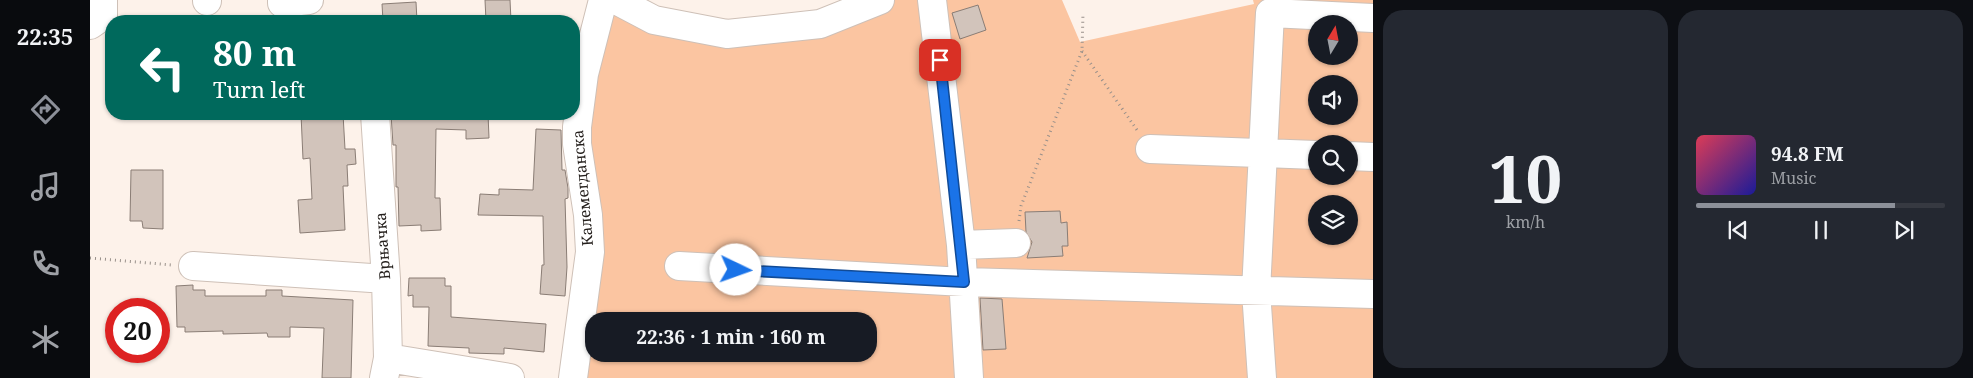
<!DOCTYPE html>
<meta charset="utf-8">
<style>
:root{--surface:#171b24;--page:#242831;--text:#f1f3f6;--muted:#9ea1a6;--line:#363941;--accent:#8c9099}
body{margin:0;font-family:"Noto Serif",serif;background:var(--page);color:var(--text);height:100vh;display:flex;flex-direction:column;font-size:19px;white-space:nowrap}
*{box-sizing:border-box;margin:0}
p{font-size:16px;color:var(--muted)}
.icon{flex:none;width:28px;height:28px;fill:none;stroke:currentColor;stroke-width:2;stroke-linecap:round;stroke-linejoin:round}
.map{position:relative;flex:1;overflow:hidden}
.panel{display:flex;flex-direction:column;gap:10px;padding:10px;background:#0d0f14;width:600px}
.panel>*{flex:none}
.hud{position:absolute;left:15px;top:15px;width:475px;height:105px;border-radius:20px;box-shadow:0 1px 4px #0004;background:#00695c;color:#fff;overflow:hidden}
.needle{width:32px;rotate:10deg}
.buttons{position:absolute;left:1218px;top:15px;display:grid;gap:10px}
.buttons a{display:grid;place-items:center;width:50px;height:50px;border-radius:50%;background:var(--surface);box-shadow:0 1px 4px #0004;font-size:25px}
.speed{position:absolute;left:15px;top:298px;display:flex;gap:10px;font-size:25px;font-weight:700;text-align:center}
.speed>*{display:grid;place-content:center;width:65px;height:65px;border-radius:50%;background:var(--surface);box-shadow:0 1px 4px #0004;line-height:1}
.speed .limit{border:8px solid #d22;background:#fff;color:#111}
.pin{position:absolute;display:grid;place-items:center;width:42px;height:42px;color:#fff;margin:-21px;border-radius:10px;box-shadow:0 2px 8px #0006}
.me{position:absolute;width:55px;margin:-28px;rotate:93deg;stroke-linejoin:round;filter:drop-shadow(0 0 4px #0008)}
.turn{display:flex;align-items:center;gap:18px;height:105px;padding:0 25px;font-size:22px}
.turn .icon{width:65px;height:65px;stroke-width:2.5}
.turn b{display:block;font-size:35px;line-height:42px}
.panel .widget{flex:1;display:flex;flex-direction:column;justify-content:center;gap:8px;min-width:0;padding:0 18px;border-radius:20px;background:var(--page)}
.panel .dial{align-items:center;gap:0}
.dial b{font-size:65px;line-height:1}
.song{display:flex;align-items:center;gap:15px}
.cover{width:60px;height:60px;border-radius:8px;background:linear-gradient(135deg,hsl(350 70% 55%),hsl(240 70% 35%))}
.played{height:5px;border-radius:2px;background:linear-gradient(90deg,var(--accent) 80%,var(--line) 80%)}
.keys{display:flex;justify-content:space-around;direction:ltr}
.panel .tiles{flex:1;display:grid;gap:10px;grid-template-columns:repeat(2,1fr)}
.trip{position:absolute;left:495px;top:312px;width:292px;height:50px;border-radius:20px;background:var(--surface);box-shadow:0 1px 4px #0004;font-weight:700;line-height:50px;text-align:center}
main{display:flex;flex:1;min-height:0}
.tabs{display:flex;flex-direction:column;width:90px;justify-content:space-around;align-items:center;background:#090b0e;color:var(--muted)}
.tabs .icon{width:35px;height:35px}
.tabs .active{color:var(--accent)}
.tabs b{font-size:22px;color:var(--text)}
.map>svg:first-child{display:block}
</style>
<main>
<nav class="tabs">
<b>22:35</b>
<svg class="icon active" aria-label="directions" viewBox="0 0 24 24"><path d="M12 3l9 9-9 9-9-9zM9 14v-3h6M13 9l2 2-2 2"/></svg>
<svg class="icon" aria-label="music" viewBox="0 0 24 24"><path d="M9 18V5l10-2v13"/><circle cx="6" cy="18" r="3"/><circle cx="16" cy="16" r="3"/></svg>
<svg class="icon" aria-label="phone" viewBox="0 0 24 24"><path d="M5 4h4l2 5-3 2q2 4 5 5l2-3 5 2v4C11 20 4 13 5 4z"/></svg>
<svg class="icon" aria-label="climate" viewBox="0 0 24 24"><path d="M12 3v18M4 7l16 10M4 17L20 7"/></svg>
</nav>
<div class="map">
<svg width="1283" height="378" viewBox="0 0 1283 378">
<rect width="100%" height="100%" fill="#fdf2ea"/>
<path fill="#fbc5a1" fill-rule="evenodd" d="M513,0L637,34L790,0H972L990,42L1164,4L1163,0H1283V378H483L500,252L487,144ZM1226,24H1259V56H1226ZM1226,84H1259V116H1226ZM1226,144H1259V176H1226ZM1226,204H1259V236H1226ZM504,321H779V354H504Z"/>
<path fill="#d2c4bb" stroke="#8a7d75" d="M395,0H420L421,21H396Z
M326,2L327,21H293L292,4Z
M888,5L896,30L870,39L862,13Z
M211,114H253L255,149H265L266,164L257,165L258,186H253L255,230L210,233L208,200L222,199L220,158L213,159Z
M301,114H398L399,138L376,139V130L346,129L345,198H350L351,230L331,231V225L309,226L308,187H306V145H303Z
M446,129L471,130L472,170H475L478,188V198L475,199L477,267L475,296L450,294L452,265H454L453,216L388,215L390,194L409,195V189L443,190Z
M41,170H73V229L53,228L52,221H40Z
M970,211L971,223L977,222L978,246H972L973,256L937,258L942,242L936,232L935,212Z
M319,278H355V286H361V317L456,324L454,352L414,348V354L379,353V348L338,346L339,307H323V295L318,296Z
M103,285V290H115V296H176V290H192V296L263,300L261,378H232L234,328L200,327V337H178L177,333L133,334V331L95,332V327H87L86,286Z
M890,298L912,299L916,349L893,350Z"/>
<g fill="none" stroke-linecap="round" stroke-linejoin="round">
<g stroke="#cec0b7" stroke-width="30">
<path id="minor" d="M117,0V1
M192,0V3L219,0
M526,0L564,20L637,34L730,24L790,0
M842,0L871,245L879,378
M0,25L13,16V0
M285,114L296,279L298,358L294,378
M1060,149L1226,155
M1259,156L1283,157
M871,245L926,243
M103,266L296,279
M589,266L874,282L1283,294
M298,358L420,378
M483,378L500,252L498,215L487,144V127L494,74L513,0
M1172,378L1166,291L1180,13L1283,18"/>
</g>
<path stroke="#98908a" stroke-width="3" stroke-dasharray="1 4" stroke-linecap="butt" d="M992,51L1047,130
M929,221L931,206L992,51L993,13
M0,258L82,265"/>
<use href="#minor" stroke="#fff" stroke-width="28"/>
</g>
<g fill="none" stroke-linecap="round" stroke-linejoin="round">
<g stroke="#114b97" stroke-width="12">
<path id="route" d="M646,270L874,282L850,60"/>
</g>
<use href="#route" stroke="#1a73e8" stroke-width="9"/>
</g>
<g text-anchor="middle" stroke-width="5" stroke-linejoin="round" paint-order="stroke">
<g font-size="15" fill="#25201d" stroke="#fff">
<text transform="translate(493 188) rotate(-95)" y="5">Калемегданска</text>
<text transform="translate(293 246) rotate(-94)" y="5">Врњачка</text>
</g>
</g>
</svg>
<div class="buttons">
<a><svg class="needle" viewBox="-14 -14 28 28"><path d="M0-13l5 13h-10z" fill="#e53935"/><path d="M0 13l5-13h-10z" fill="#9ea1a6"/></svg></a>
<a><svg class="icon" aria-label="sound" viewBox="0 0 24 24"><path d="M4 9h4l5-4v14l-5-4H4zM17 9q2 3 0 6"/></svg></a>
<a><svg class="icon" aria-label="search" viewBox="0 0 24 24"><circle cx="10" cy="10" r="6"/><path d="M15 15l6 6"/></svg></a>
<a><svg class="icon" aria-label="layers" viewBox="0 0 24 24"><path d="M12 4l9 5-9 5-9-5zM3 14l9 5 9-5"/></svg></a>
</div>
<div class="speed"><div class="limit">20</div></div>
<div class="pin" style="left:850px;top:60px;background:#d93025"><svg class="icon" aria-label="arrive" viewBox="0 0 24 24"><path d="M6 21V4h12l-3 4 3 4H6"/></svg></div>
<svg class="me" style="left:646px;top:270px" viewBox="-20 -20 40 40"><circle r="19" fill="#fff"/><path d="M0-13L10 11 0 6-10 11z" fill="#1a73e8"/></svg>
<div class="trip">22:36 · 1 min · 160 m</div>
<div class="hud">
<div class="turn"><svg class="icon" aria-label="left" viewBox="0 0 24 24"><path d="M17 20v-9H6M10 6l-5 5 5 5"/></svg><div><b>80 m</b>Turn left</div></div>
</div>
</div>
<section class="panel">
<div class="tiles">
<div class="widget dial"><b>10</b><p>km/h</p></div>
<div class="widget">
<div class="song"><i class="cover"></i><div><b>94.8 FM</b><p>Music</p></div></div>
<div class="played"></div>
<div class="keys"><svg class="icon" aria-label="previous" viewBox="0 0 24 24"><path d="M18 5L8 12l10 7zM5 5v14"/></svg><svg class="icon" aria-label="pause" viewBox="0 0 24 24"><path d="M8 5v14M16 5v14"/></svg><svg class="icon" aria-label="next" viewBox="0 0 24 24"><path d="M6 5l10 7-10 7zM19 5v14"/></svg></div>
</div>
</div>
</section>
</main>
